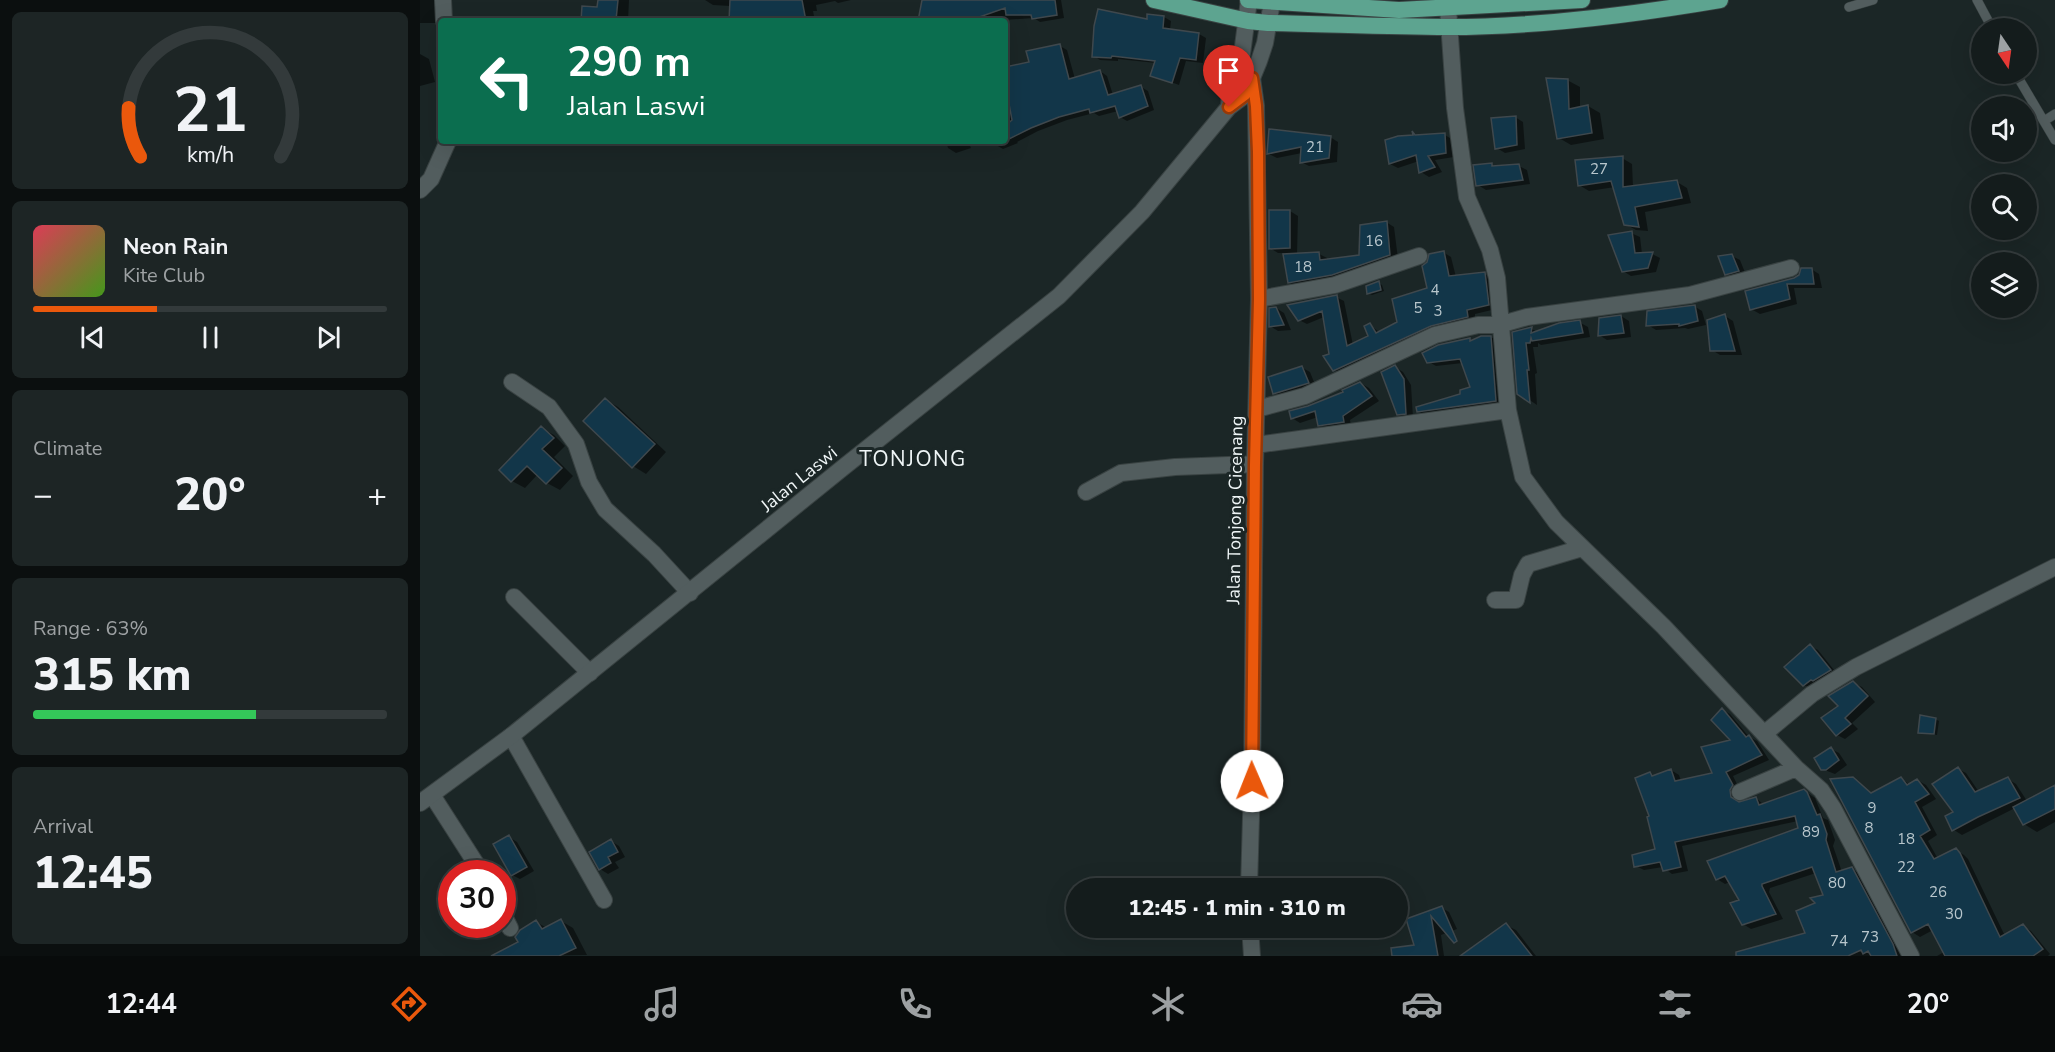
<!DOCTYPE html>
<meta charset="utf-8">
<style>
:root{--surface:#141c1c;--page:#1d2525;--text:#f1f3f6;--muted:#9da1a3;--line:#333a3b;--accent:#ea580c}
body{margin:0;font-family:"Nunito Sans",sans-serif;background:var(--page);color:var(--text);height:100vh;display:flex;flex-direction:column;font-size:22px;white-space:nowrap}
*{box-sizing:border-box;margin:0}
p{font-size:20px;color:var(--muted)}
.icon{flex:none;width:33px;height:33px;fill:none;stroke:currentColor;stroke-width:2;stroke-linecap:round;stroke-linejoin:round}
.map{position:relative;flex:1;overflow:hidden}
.drawer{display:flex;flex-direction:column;gap:12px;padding:12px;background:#0b0f0f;width:420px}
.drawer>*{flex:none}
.top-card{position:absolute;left:18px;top:18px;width:570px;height:126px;border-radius:6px;box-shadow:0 6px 24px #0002,0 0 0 2px var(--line);background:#0b6e4f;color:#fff;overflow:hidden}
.needle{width:39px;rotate:167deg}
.tools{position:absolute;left:1551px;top:18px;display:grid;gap:12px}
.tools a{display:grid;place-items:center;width:66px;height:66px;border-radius:50%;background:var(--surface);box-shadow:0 6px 24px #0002,0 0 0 2px var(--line);font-size:30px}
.speed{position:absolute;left:18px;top:860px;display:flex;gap:12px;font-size:30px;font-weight:700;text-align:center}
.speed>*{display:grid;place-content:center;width:78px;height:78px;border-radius:50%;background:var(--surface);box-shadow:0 6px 24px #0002,0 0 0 2px var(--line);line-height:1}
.speed .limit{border:9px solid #d22;background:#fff;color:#111}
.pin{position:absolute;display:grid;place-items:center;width:51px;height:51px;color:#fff;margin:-62px -26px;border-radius:50% 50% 50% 0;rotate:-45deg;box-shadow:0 0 6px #0007}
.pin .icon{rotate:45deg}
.me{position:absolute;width:66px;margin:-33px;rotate:359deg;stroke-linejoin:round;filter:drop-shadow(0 0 4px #0008)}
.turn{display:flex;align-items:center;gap:21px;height:126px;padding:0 30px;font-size:27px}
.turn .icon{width:78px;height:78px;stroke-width:2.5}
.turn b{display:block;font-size:42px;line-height:51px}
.big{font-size:45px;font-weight:800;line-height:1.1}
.drawer .widget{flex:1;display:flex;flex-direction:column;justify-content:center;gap:9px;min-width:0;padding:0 21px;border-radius:9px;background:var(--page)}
.drawer .dial{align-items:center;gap:0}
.dial svg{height:156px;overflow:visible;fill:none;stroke:var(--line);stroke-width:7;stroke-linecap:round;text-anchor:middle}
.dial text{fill:var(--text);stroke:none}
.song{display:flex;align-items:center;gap:18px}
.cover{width:72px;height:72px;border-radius:9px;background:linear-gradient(135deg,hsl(350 70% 55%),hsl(100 70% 35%))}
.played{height:6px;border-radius:3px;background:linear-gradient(90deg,var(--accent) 35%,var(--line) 35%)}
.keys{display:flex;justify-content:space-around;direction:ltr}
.heat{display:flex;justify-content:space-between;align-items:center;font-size:33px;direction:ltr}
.charge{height:9px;border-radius:4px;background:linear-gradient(90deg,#34c759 63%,var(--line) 0)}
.trip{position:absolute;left:646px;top:878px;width:342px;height:60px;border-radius:30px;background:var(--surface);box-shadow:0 6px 24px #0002,0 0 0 2px var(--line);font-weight:800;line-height:60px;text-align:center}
.menu{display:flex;height:96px;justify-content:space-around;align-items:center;background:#080b0b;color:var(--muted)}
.menu .icon{width:42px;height:42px}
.menu .selected{color:var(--accent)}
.menu b{font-size:27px;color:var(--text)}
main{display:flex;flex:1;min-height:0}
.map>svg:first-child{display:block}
</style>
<main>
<section class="drawer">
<div class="widget dial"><svg viewBox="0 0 100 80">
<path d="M14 69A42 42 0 1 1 86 69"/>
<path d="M14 69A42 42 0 0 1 8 44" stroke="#ea580c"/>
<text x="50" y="56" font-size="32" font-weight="700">21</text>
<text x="50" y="72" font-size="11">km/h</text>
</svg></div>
<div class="widget">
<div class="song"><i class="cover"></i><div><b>Neon Rain</b><p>Kite Club</p></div></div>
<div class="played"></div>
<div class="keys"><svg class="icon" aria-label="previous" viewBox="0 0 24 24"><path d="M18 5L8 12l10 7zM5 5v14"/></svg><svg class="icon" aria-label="pause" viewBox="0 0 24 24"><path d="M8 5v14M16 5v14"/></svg><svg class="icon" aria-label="next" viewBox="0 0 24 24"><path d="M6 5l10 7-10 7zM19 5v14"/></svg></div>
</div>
<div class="widget"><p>Climate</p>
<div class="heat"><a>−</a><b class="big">20°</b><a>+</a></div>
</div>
<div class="widget"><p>Range · 63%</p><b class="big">315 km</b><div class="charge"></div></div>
<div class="widget"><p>Arrival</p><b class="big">12:45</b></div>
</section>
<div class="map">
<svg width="1635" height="956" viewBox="0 0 1635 956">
<rect width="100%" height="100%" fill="#1b2626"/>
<path fill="#0007" d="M0,0H17V23H0Z
M179,0H209L208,21H163L179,8Z
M285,0H431L418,3L415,1L396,5L397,11H393L395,21H310V6L293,5Z
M503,0H641L644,18L620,22L614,18L569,21H510Z
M729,16L744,17L751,21L750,30L779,34L786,38L783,63L766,61L759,85L732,75L736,63L698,59V61L680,60L674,56L728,21Z
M640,46L647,50L655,79L680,71L687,76L693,95L721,87L728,91L734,110L707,121L700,117L698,111L679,116L674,113L647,120L618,131L597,142L598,143L583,149L576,145L574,141H585V69L610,64Z
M0,54L9,59L15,82L0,86Z
M1147,80L1160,87V108L1168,106L1180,113L1184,139L1151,145L1139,138Z
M1095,117L1103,122L1105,149L1085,153L1077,148Z
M994,134L998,136L1025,135L1033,140L1034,157L1015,160L1022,172L1009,177L1001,172L999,161L978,168L970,164L994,137Z
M910,137L918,142L917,162L889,166L881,162L882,153L857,158L849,154Z
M526,141H548L551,148L536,153L528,148Z
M1202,158L1212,164L1213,187L1257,182L1267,188L1271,203L1225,212L1228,231L1216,230L1205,224L1195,187L1169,191L1159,185Z
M1072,165L1076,167L1099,166L1107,170L1110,184L1066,190L1058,185Z
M870,211L878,216L877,255L899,254L907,258V261L940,257L966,222L974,227L978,259L921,279L877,287L869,282L864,253H858L850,248Z
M1211,233L1220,237L1222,254H1232L1240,258L1236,272L1211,276L1203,271Z
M1023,252L1031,257L1036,277L1064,274L1072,278L1076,309L1055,314V321L922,375L914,370L904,317L887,324L879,320L916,297L924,301L933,345L950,337V325L959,332L978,323L1009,289Z
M1312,256L1320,260L1326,275L1314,279L1306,274Z
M1391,269L1399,274L1402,288H1374L1377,304L1340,314L1331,309L1327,292L1375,279Z
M959,283L962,285L964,291L952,295L948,293Z
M1274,306L1282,311L1286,325L1268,329L1265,328L1236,330L1228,325Z
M856,308L864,313L871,330L858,331L850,326Z
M1201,316L1209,321L1211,337L1187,340L1179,335Z
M1305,316L1313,321L1322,355H1300L1292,350Z
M1159,322L1168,327L1170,337L1121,345L1118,343V347H1113L1117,373L1115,374L1117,405L1099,393L1094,333L1111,329L1118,332Z
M1071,337L1078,341L1083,405L1005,415L998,411L1042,395L1052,388L1043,363L1016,366L1009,362L1050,339L1053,341Z
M881,367L890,372L896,387L862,397L854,393Z
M975,367L983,372L991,385L993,418L986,419L978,414Z
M940,383L949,388L959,401L930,420L931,426L908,429L900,425L898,417L880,423L872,418Z
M186,400L198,407L246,452L226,474L213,466Z
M121,428L134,435L145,446L134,457L153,476L140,490L127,483L118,474L105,488L92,481L81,470Z
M1390,646L1398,650L1418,675L1393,690L1384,685L1366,667Z
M1433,683L1442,687L1455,702L1432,723L1438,729L1425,739L1417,735L1421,706Z
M1302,710L1310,714L1329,737L1337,741L1349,760L1313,776L1320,790L1317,795L1319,803L1336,798L1344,805L1383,790L1395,798L1403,818L1408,820L1415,840L1413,846L1422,872L1432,869L1440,874L1483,956H1341L1387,934L1397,904L1405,896L1396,873L1350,888L1349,892L1363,919L1331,929L1323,924L1322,901L1310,882L1305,884L1297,879L1380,829L1378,821L1262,846L1268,871L1252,874L1243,867L1224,870L1216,866L1237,850L1230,774L1235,777L1251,770L1259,775L1261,781L1295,774L1313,741Z
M1515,719L1519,721L1517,735L1500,732Z
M1411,749L1419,753L1427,765L1415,774L1402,769Z
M1538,769L1546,773L1559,792L1588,779L1596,784L1607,801L1635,786V822L1617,832L1604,824L1595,808L1542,835L1534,830Z
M1481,778L1490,785L1497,780L1506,785L1516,799L1502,807L1517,835L1508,841L1518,859L1536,850L1544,855L1548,859L1585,936L1603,926L1611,931L1630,954L1628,956H1517L1524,952L1513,930L1500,937L1492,932L1432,779L1453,794Z
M89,837L97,842L114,871L100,879L92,875Z
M191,841L199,846L205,857L195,862L199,868L188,874L180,869Z
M1022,908L1029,912L1037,929L1021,935L1024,956H978L996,946L988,920Z
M141,921L153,928L167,955L81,956L100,942L116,922L127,928Z
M1086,925L1096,930L1116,956H1043Z"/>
<path fill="#123649" stroke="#3f484d" stroke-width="1.5" d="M178,0H198L196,20L176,19L175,21H161L162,6L177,7Z
M310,0H382L386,21H309Z
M502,0H635L637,15L612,19L611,15H586L585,8L548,21H498Z
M678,9L727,19V14L744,16L743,28L779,33L776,60L760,58L752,83L730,76L735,61L692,56L691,58L672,57L674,26Z
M640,44L649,79L680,70L688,95L721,85L728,106L699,118L695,106L670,113L669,109L639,117L611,128L585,141V126L592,120L587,93H589L585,67L609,62L606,51Z
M1126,78L1148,79L1149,109L1168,105L1172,133L1137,139Z
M1096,116L1097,145L1075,149L1071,118Z
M849,129L911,136L909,158L880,163L881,147L847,154Z
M992,131L995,135L1025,133L1026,153L1008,156L1015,167L999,173L996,155L969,164L965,140L978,136L993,135Z
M1203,156V187L1257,180L1262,198L1215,207L1219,227L1204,225L1191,181L1158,186L1155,160Z
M1072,163V166L1099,164L1103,180L1056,186L1053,165Z
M849,210H870V248L849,249Z
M967,221L970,255L912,275L868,283L863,254L899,252L900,260L939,255L940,225Z
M1212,231L1215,253L1233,252L1228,268L1202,272L1188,235Z
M1024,251L1029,276L1065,272L1069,305L1047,310L1048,317L1011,326L913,371L903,356L909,354L902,311L878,321L867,305L917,295L927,346L948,336L944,326L950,323L956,333L977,322L972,299L1007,288L1002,266L1007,262L1009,254Z
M1312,254L1319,271L1305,275L1298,256Z
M1381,268H1392L1394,284H1367L1370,299L1330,310L1325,291L1374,278L1379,275Z
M959,281L961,290L947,294L946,286Z
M1275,305L1278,321L1259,326V324L1226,326L1227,311Z
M856,307L864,325L849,327V308Z
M1305,314L1315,351H1290L1287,320Z
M1201,315L1204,333L1178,336L1179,318Z
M1160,320L1163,333L1112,341L1111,338L1110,343H1106L1109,370H1107L1110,403L1097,394L1092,332L1112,327L1111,333L1139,323Z
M1061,336H1071L1076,401L997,412L996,407L1040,394V390L1050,387L1040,359L1007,363L1002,353L1018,345L1050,338V341Z
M975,365L984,379L986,414L977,415L961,372Z
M882,366L889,383L853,394L848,377Z
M940,382L952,396L923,416L924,422L898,426L895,411L871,419L869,411L888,406L923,392L922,390Z
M185,398L235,444L212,468L163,421Z
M121,426L134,438L122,449L142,468L126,484L107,466L91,482L79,470Z
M1390,644L1411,670L1393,681L1391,680L1383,686L1364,667Z
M1433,681L1448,696L1425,718L1431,724L1416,736L1401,718L1418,706L1408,696Z
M1302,708L1326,737L1329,735L1342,755L1306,772L1313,785L1310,790L1311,797L1319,802L1336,797L1339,805L1384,789L1387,792L1397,815L1400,814L1407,834L1406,840L1416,872L1432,867L1473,944L1477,956H1451L1448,951L1443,954L1441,950L1428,956H1316V952L1385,933L1376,911L1395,903L1390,898L1403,895L1392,867L1342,884V886L1356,914L1322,925L1310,903L1319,900L1305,876L1296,880L1287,861L1378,828L1375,816L1255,842L1261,867L1243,871L1240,862L1214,867L1212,855L1235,849L1227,817L1229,816L1215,778L1230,772L1232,776L1251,769L1255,781L1292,773L1281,747L1310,740L1291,720Z
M1500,715L1516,718L1514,734L1498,733Z
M1411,747L1419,760L1406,770H1401L1394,758Z
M1538,767L1555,792L1588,777L1600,798L1558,817L1532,831L1525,816L1533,812L1512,784Z
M1433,777L1451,793L1481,777L1487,785L1497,779L1509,794L1495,802L1510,830L1500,836L1514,859L1536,848L1540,853L1580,937L1603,924L1623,949L1613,956H1525L1508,924L1491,933L1410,779Z
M1635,785V809L1603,825L1593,807Z
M89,835L107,867L91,876L73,844Z
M191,839L198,852L188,857L191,863L179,870L169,852Z
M1022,906L1037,941L1034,943L1011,916L1018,956H972L971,948L994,945L986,919Z
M141,919L156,948L139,956H71L98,942L95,937L100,930L116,920L122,929Z
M1086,923L1112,956H1040Z"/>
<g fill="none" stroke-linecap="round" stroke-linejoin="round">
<g stroke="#394242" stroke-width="10">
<path id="service" d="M1557,0L1572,28
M1429,7L1453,0
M1596,74L1635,140
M1624,121L1635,114"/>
</g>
<g stroke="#394242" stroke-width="18">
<path id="minor" d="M23,0L24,21
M1028,8L1035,108L1047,197L1070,250L1077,278L1088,410L1103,477L1136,522L1244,627L1376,768L1401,790L1413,808L1491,956
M826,74L832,78L836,106L839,299L835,464L832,781L829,888
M0,190L11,179L28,141
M839,299L915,285L999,256
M92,382L129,407L156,444L169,482L185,509L234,554L270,593
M837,409L885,396L1015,335L1058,325H1079L1107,317L1270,295L1371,268
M836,445L1088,410
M666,492L701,473L755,467L835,464
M94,597L170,673
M1075,600H1096L1102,575L1108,564L1162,548
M1344,734L1392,694L1436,667L1635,567
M91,736L184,900
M1320,792L1376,768
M12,795L62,873
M82,912L90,928
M830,927L832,956"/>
</g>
<g stroke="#394242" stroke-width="18">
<path id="secondary" d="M809,107L810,87L822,54L829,0
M0,803L91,736L425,466L639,296L722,212L809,107L825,95L839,61L845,43L852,2"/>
</g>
<g stroke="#394242" stroke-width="18">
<path id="primary" d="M734,0L828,21L848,23C908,24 967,27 1027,27C1117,27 1212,15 1300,0
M828,0L979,10L1162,0"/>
</g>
<use href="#service" stroke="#525d5e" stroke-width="9"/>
<use href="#minor" stroke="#525d5e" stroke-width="16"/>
<use href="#secondary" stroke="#525d5e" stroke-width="16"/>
<use href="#primary" stroke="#5da490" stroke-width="16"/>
</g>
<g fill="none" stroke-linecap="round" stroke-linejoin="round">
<g stroke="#983908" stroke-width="15">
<path id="route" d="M809,107L825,95L832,78L836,106L838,152L839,299L835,464L832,781"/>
</g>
<use href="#route" stroke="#ea580c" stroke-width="10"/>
</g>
<g text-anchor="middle" stroke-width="6" stroke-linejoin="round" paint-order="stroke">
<g font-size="15" fill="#b8c6cc">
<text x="895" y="152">21</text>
<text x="1179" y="174">27</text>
<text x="954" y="246">16</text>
<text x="883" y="272">18</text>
<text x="1015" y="295">4</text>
<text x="998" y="313">5</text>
<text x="1018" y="316">3</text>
<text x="1452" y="813">9</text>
<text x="1449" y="833">8</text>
<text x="1391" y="837">89</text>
<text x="1486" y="844">18</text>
<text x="1486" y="872">22</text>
<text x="1417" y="888">80</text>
<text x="1518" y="897">26</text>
<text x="1534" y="919">30</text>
<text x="1450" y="942">73</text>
<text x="1419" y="946">74</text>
</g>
<g font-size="18" fill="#f0f6f7" stroke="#1b2626">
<text transform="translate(379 479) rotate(-39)" y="6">Jalan Laswi</text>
<text transform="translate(815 510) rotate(-89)" y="6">Jalan Tonjong Cicenang</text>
</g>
<g font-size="21" letter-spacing="1.5" fill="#f0f6f7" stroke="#1b2626">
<text x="493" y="466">TONJONG</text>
</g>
</g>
</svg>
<div class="tools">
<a><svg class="needle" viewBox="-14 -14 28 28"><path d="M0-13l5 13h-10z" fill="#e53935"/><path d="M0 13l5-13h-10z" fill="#9da1a3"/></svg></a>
<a><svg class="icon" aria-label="sound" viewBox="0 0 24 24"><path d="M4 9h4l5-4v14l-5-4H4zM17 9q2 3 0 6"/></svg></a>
<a><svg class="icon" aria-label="search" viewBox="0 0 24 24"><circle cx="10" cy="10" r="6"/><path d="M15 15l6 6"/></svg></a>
<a><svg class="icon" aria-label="layers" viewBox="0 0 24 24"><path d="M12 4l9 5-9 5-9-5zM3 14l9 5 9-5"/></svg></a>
</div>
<div class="speed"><div class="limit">30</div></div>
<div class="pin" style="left:809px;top:107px;background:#d93025"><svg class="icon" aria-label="arrive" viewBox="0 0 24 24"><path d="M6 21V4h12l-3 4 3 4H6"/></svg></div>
<svg class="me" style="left:832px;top:781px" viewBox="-20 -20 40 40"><circle r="19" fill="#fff"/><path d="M0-13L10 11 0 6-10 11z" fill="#ea580c"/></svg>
<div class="trip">12:45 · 1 min · 310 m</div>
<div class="top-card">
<div class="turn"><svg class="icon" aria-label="left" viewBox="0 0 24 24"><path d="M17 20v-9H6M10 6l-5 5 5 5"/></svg><div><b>290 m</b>Jalan Laswi</div></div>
</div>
</div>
</main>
<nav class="menu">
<b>12:44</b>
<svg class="icon selected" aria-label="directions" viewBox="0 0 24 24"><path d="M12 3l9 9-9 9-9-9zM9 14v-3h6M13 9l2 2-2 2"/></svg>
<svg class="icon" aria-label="music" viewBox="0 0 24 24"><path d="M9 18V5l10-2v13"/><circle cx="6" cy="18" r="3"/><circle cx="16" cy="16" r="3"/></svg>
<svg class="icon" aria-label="phone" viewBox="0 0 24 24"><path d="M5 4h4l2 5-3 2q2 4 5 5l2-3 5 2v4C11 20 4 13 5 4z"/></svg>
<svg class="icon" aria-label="climate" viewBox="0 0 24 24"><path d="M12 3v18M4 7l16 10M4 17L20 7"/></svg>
<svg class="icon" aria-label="car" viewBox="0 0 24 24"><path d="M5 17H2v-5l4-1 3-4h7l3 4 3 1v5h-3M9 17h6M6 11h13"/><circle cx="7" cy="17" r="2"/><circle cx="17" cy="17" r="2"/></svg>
<svg class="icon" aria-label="filters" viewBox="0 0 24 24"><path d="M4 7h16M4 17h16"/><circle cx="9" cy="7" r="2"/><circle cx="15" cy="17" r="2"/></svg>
<b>20°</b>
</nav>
